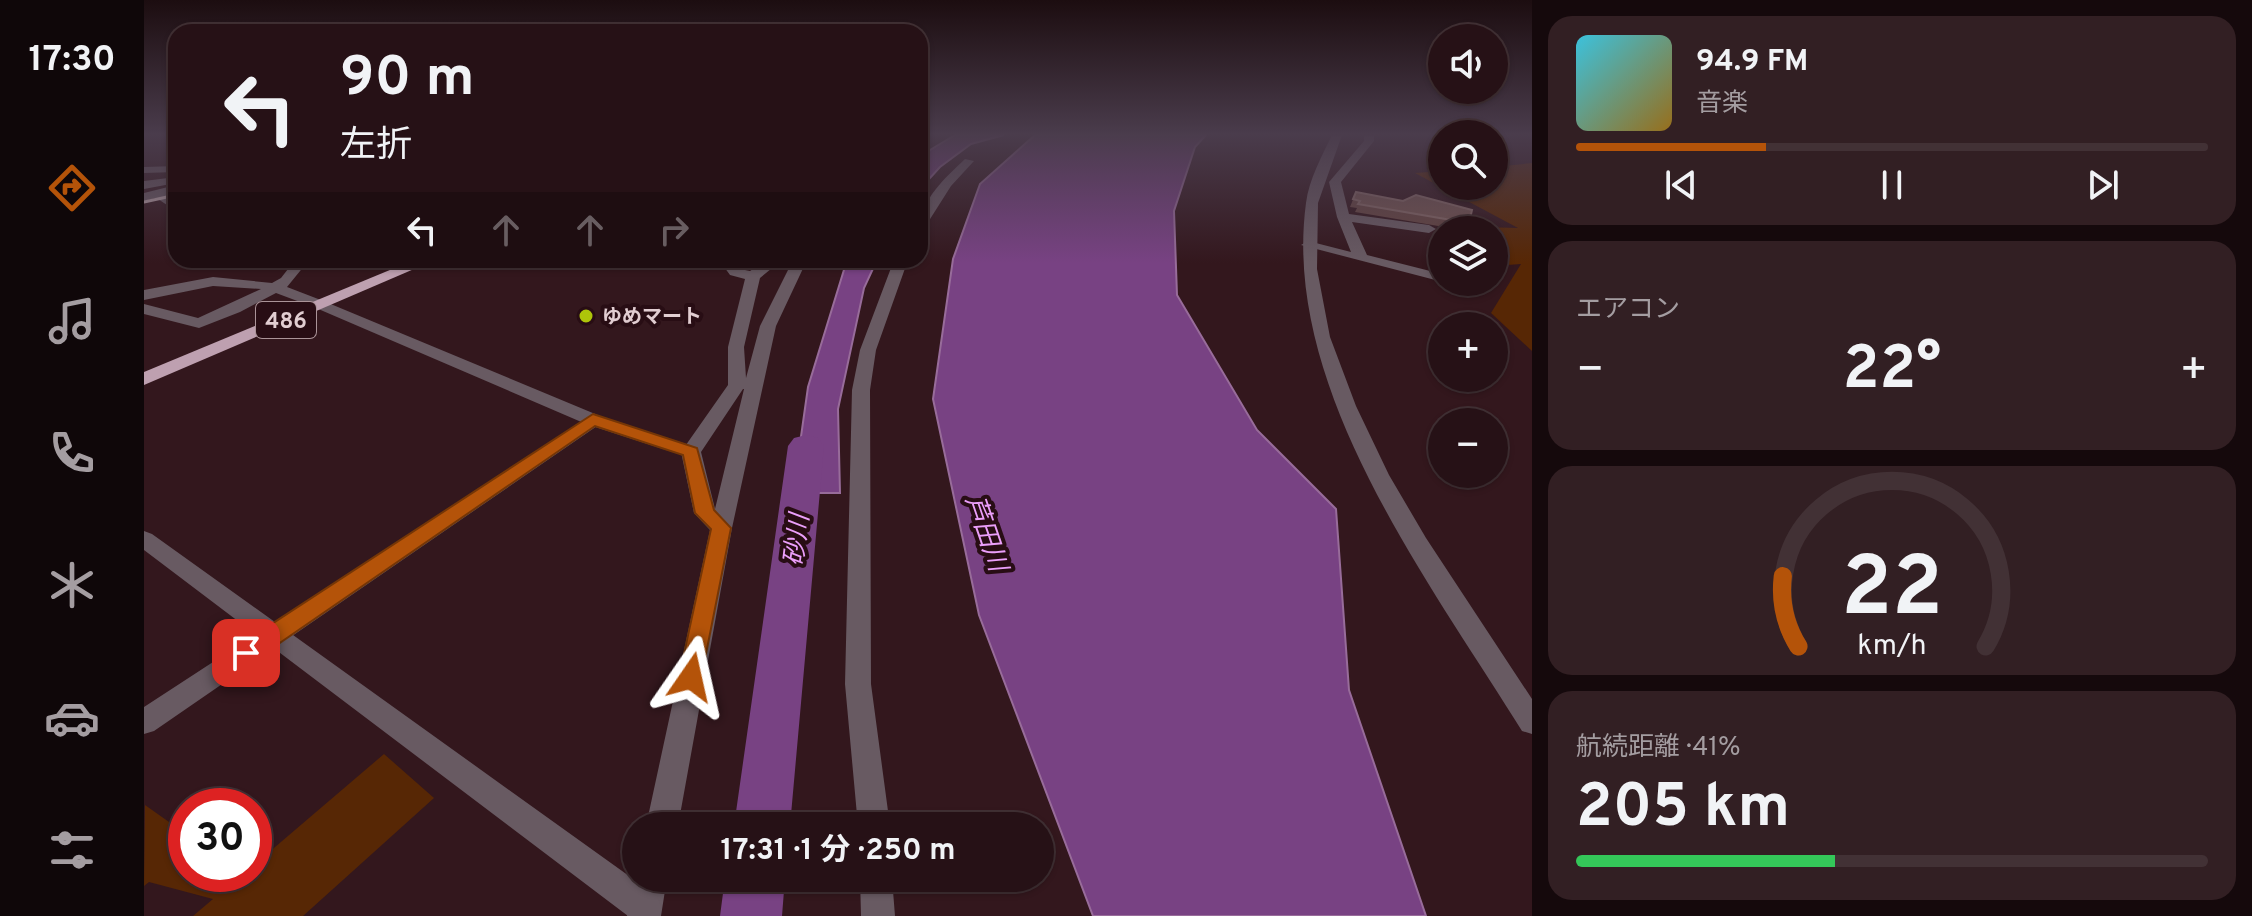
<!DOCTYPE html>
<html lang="ja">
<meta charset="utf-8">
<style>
:root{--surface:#261116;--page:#321f23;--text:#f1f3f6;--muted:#a49da1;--line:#423135;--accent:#b45309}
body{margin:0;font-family:Overpass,"Noto Sans JP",sans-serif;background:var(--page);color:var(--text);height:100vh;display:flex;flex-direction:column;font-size:30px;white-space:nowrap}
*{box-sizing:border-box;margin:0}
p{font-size:26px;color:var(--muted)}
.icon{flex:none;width:44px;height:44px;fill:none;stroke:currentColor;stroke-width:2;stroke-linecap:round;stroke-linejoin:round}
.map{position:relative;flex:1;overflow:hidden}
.drawer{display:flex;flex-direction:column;gap:16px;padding:16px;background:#15090c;width:720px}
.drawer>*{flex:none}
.guide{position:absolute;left:24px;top:24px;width:760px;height:244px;border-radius:24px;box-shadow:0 2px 6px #0004,0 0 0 2px var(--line);background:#261116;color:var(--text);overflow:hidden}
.fabs{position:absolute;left:1284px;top:24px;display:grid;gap:16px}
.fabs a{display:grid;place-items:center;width:80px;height:80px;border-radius:50%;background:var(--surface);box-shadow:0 2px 6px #0004,0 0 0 2px var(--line);font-size:40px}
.speed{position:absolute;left:24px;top:788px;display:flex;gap:16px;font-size:40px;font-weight:700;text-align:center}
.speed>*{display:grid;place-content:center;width:104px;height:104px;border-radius:50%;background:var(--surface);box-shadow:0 2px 6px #0004,0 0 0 2px var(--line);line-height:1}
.speed .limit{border:12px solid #d22;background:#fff;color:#111}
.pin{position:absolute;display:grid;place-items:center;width:68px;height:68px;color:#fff;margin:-34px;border-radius:16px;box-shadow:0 4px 12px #0006}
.me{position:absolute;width:88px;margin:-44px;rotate:11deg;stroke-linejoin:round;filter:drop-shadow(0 0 6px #0008)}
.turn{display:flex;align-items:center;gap:28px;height:168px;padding:0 40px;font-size:36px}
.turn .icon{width:104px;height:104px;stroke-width:2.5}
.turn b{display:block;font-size:56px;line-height:68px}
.lanes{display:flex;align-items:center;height:76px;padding:0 40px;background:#0003;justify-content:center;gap:40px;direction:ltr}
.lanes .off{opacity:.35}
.big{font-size:60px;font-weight:700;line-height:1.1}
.drawer .widget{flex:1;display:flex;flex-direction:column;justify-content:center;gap:12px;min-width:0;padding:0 28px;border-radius:24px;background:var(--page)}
.drawer .dial{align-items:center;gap:0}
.dial svg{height:208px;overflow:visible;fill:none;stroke:var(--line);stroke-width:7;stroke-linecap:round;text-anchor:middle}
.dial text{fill:var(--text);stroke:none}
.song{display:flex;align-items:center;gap:24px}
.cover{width:96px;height:96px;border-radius:12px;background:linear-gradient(135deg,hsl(190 70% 55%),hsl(40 70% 35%))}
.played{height:8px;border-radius:4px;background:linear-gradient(90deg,var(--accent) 30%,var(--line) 30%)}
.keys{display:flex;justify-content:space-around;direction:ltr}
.heat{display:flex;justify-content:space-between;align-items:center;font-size:44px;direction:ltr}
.charge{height:12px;border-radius:6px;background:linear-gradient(90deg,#34c759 41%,var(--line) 0)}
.trip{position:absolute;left:478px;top:812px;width:432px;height:80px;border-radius:40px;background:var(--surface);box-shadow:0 2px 6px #0004,0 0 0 2px var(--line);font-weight:700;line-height:80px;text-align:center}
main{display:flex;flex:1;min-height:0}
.tabs{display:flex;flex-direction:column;width:144px;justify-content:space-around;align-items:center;background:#0f0709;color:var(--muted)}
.tabs .icon{width:56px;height:56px}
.tabs .current{color:var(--accent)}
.tabs b{font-size:36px;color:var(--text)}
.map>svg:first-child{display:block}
</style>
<main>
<nav class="tabs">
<b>17:30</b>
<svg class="icon current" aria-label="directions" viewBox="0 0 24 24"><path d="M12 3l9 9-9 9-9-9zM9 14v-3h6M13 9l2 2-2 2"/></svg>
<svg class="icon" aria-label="music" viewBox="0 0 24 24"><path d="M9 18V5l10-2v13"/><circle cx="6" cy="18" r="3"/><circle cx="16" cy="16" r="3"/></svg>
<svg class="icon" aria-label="phone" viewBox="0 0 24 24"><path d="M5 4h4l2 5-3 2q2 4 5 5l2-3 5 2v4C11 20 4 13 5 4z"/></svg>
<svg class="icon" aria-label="climate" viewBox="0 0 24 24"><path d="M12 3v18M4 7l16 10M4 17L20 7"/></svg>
<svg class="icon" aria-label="car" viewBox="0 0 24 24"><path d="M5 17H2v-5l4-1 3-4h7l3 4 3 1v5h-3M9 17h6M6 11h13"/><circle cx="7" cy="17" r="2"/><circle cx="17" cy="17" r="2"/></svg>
<svg class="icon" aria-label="filters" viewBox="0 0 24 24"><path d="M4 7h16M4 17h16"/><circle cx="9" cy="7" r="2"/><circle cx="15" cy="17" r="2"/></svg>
</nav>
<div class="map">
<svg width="1388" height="916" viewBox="0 0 1388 916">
<rect width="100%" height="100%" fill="#33171d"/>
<path fill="#572705" d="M1388,163V351L1347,313L1377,264L1350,266V230H1304V226L1374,228L1271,173L1298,171V186H1350V167Z
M240,754L290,798L159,916H49L69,899L5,882L0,886L1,805L42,834V874H110V865Z"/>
<path fill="#784283" stroke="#986c9a" stroke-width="2" d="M811,135H860L827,144L796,167L776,189V156Z
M891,135H1062L1051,147L1030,211L1033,295L1113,430L1192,509L1205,690L1282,916H949L835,615L789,399L809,259L836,184Z
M703,260H733L720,288L694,409L696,493H649L664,387Z"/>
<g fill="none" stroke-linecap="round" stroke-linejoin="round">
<path fill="#784283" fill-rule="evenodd" d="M662,435L674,438L680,446L646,826H590L644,446L650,438Z
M581,878H641L638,916H576Z"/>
<path fill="#685a62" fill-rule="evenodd" d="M776,135H786L776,140Z
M1220,135H1230V141L1197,182L1205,214L1285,225L1292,229L1285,233L1208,222L1223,255L1298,274L1299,282L1157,245L1164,241L1207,252L1193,217L1185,182L1220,141Z
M821,159L830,161L807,186L781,227L776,228C776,200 802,177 821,159Z
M32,166V172L0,173V167Z
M32,177V183L0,189V181Z
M11,191H19L32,201V211L11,197Z
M151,260H165L143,287L182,302V308H172L132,293L96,312L55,328L0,314V304L54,318L117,289L69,286L0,300V290L69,277L128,283L137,278Z
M575,260H589L596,269L606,271L622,260H638L616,278L600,347L602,378L616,326L649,260H663L632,326L588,528L534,826H502L566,530L550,513L537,452L584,385V347L601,279L586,275ZM599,389H600L571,509L557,452Z
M750,260H764L732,350L726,390L727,684L746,826H714L701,684L708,390L716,350Z
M1305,282H1329L1331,285L1324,289Z
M449,414L456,416L458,420L456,424L10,731L0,734V707Z
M492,875V878H523L517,916H483Z
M716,878H748L751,916H717Z"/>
<path fill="#685a62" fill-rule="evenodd" d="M1188,135H1198L1174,203L1173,269L1186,337L1212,406L1245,475L1282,538L1388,699V734L1378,731C1285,581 1137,388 1162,203C1165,179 1178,156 1188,135Z
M32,185V193L0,201V193Z
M177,300L456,416L554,448L557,452L547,458L442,424L172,308L169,305Z
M0,531L8,534L513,896L518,908L515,916H484L0,550Z"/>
<path fill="#bea0b0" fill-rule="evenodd" d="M270,260H291L0,385V372Z"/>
<path stroke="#b8a2a7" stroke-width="3" d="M0,202L32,195"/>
</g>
<path fill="#644542" d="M1281,135H1298V140L1284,136Z
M1212,192L1325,223L1322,230H1318L1211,212L1213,208L1206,207Z"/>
<path fill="#4b2d2d" d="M1357,135H1368L1350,142V138Z"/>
<path fill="#725451" stroke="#836765" stroke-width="2" d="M1212,192L1259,201L1272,195L1328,210L1325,223L1214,204L1216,201L1209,199Z"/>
<linearGradient id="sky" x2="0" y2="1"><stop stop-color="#1c0d10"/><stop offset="0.51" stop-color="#4a3c4c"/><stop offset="1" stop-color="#4a3c4c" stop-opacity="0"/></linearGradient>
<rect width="1388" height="263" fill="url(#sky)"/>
<path fill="#b45309" stroke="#753606" stroke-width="2" d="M449,414L553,448L570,510L587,528L556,684L547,687L539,684L535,677L567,529L551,513L539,455L451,426L111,660H94L91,653L94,646Z"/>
<circle fill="#aec50a" stroke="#280d14" stroke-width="3" cx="442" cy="316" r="8"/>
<g text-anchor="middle" stroke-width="8" stroke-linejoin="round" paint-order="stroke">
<g font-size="20" font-weight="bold" fill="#e1cdd1" stroke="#280d14" text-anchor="start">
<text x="458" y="323">ゆめマート</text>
</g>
<rect fill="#280d14" stroke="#aa9398" stroke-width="2" x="112" y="302" width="60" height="36" rx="6"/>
<g font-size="22" font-weight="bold" fill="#e1cdd1">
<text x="142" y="328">486</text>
</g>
<g font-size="26" font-style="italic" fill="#eb9ffa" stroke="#280d14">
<text transform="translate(843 533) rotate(71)" y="9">芦田川</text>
<text transform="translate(652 540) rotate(-83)" y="9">砂川</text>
</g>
</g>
</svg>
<div class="fabs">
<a><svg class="icon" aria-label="sound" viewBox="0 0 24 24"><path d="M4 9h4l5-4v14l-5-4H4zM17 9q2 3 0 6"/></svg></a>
<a><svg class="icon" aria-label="search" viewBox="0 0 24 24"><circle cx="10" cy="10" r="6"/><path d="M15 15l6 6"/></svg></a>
<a><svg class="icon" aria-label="layers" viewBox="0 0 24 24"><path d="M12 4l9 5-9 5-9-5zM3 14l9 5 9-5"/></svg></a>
<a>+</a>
<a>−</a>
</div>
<div class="speed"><div class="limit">30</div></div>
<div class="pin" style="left:102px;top:653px;background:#d93025"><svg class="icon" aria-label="arrive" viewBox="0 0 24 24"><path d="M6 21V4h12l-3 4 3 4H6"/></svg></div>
<svg class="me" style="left:547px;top:677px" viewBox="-20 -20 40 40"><path d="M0-17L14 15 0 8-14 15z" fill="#b45309" stroke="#fff" stroke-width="4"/></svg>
<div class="trip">17:31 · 1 分 · 250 m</div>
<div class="guide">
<div class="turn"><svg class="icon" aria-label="left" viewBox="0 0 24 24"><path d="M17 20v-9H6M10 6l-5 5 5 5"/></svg><div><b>90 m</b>左折</div></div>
<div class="lanes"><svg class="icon" aria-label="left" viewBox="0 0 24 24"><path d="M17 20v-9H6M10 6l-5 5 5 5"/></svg><svg class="icon off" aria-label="ahead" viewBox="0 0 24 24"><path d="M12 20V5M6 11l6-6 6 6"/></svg><svg class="icon off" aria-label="ahead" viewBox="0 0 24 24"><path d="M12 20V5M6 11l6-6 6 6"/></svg><svg class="icon off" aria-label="right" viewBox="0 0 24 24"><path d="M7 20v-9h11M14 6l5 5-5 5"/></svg></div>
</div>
</div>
<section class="drawer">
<div class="widget">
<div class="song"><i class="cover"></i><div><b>94.9 FM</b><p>音楽</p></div></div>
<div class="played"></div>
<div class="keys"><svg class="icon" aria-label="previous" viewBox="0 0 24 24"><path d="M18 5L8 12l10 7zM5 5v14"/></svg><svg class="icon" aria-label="pause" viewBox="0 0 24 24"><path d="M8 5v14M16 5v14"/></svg><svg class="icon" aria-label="next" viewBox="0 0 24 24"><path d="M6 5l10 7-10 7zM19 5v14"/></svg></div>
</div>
<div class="widget"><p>エアコン</p>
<div class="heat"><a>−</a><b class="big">22°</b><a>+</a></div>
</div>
<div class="widget dial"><svg viewBox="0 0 100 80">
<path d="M14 69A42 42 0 1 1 86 69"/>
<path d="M14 69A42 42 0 0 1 8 42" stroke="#b45309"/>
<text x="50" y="56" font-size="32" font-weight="700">22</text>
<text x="50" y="72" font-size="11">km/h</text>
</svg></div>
<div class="widget"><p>航続距離 · 41%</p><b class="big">205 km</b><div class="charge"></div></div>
</section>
</main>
